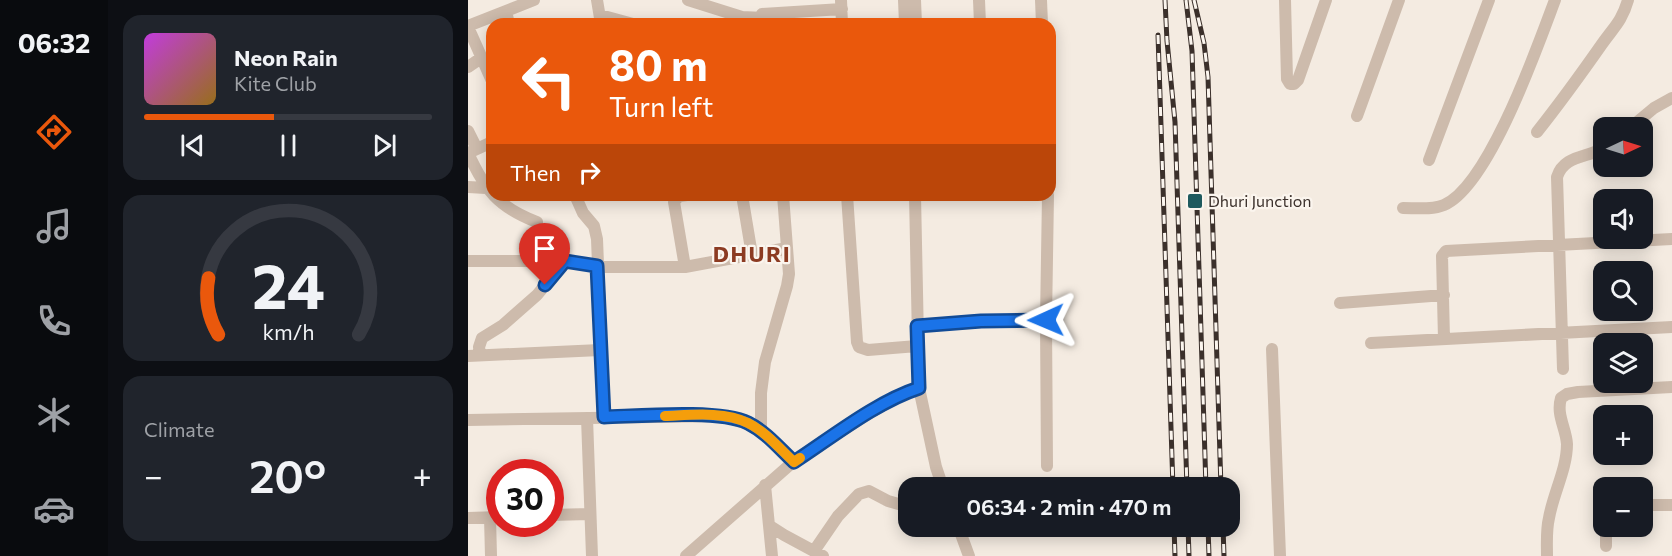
<!DOCTYPE html>
<meta charset="utf-8">
<style>
:root{--surface:#171b24;--page:#20242c;--text:#f1f3f6;--muted:#9ea1a6;--line:#363941;--accent:#ea580c}
body{margin:0;font-family:Commissioner,sans-serif;background:var(--page);color:var(--text);height:100vh;display:flex;flex-direction:column;font-size:22px;white-space:nowrap}
*{box-sizing:border-box;margin:0}
p{font-size:20px;color:var(--muted)}
.icon{flex:none;width:33px;height:33px;fill:none;stroke:currentColor;stroke-width:2;stroke-linecap:round;stroke-linejoin:round}
.map{position:relative;flex:1;overflow:hidden}
.panel{display:flex;flex-direction:column;gap:15px;padding:15px;background:#0d0f14;width:360px}
.panel>*{flex:none}
.banner{position:absolute;left:18px;top:18px;width:570px;height:183px;border-radius:18px;box-shadow:0 3px 15px #0003;background:#ea580c;color:#fff;overflow:hidden}
.needle{width:39px;rotate:86deg}
.fabs{position:absolute;left:1125px;top:117px;display:grid;gap:12px}
.fabs a{display:grid;place-items:center;width:60px;height:60px;border-radius:12px;background:var(--surface);box-shadow:0 3px 15px #0003;font-size:30px}
.speed{position:absolute;left:18px;top:459px;display:flex;gap:12px;font-size:30px;font-weight:700;text-align:center}
.speed>*{display:grid;place-content:center;width:78px;height:78px;border-radius:50%;background:var(--surface);box-shadow:0 3px 15px #0003;line-height:1}
.speed .limit{border:9px solid #d22;background:#fff;color:#111}
.pin{position:absolute;display:grid;place-items:center;width:51px;height:51px;color:#fff;margin:-62px -26px;border-radius:50% 50% 50% 0;rotate:-45deg;box-shadow:0 0 6px #0007}
.pin .icon{rotate:45deg}
.me{position:absolute;width:66px;margin:-33px;rotate:269deg;stroke-linejoin:round;filter:drop-shadow(0 0 4px #0008)}
.turn{display:flex;align-items:center;gap:21px;height:126px;padding:0 24px;font-size:27px}
.turn .icon{width:78px;height:78px;stroke-width:2.5}
.turn b{display:block;font-size:42px;line-height:51px}
.then{display:flex;align-items:center;height:57px;padding:0 24px;background:#0003;gap:12px;font-size:22px}
.big{font-size:45px;font-weight:600;line-height:1.1}
.panel .tile{flex:1;display:flex;flex-direction:column;justify-content:center;gap:9px;min-width:0;padding:0 21px;border-radius:18px;background:var(--page)}
.panel .dial{align-items:center;gap:0}
.dial svg{height:156px;overflow:visible;fill:none;stroke:var(--line);stroke-width:7;stroke-linecap:round;text-anchor:middle}
.dial text{fill:var(--text);stroke:none}
.song{display:flex;align-items:center;gap:18px}
.cover{width:72px;height:72px;border-radius:9px;background:linear-gradient(135deg,hsl(290 70% 55%),hsl(40 70% 35%))}
.played{height:6px;border-radius:3px;background:linear-gradient(90deg,var(--accent) 45%,var(--line) 45%)}
.keys{display:flex;justify-content:space-around;direction:ltr}
.heat{display:flex;justify-content:space-between;align-items:center;font-size:33px;direction:ltr}
.trip{position:absolute;left:430px;top:477px;width:342px;height:60px;border-radius:18px;background:var(--surface);box-shadow:0 3px 15px #0003;font-weight:600;line-height:60px;text-align:center}
main{display:flex;flex:1;min-height:0}
.menu{display:flex;flex-direction:column;width:108px;justify-content:space-around;align-items:center;background:#090b0e;color:var(--muted)}
.menu .icon{width:42px;height:42px}
.menu .on{color:var(--accent)}
.menu b{font-size:27px;color:var(--text)}
.map>svg:first-child{display:block}
</style>
<main>
<nav class="menu">
<b>06:32</b>
<svg class="icon on" aria-label="directions" viewBox="0 0 24 24"><path d="M12 3l9 9-9 9-9-9zM9 14v-3h6M13 9l2 2-2 2"/></svg>
<svg class="icon" aria-label="music" viewBox="0 0 24 24"><path d="M9 18V5l10-2v13"/><circle cx="6" cy="18" r="3"/><circle cx="16" cy="16" r="3"/></svg>
<svg class="icon" aria-label="phone" viewBox="0 0 24 24"><path d="M5 4h4l2 5-3 2q2 4 5 5l2-3 5 2v4C11 20 4 13 5 4z"/></svg>
<svg class="icon" aria-label="climate" viewBox="0 0 24 24"><path d="M12 3v18M4 7l16 10M4 17L20 7"/></svg>
<svg class="icon" aria-label="car" viewBox="0 0 24 24"><path d="M5 17H2v-5l4-1 3-4h7l3 4 3 1v5h-3M9 17h6M6 11h13"/><circle cx="7" cy="17" r="2"/><circle cx="17" cy="17" r="2"/></svg>
</nav>
<section class="panel">
<div class="tile">
<div class="song"><i class="cover"></i><div><b>Neon Rain</b><p>Kite Club</p></div></div>
<div class="played"></div>
<div class="keys"><svg class="icon" aria-label="previous" viewBox="0 0 24 24"><path d="M18 5L8 12l10 7zM5 5v14"/></svg><svg class="icon" aria-label="pause" viewBox="0 0 24 24"><path d="M8 5v14M16 5v14"/></svg><svg class="icon" aria-label="next" viewBox="0 0 24 24"><path d="M6 5l10 7-10 7zM19 5v14"/></svg></div>
</div>
<div class="tile dial"><svg viewBox="0 0 100 80">
<path d="M14 69A42 42 0 1 1 86 69"/>
<path d="M14 69A42 42 0 0 1 9 40" stroke="#ea580c"/>
<text x="50" y="56" font-size="32" font-weight="700">24</text>
<text x="50" y="72" font-size="11">km/h</text>
</svg></div>
<div class="tile"><p>Climate</p>
<div class="heat"><a>−</a><b class="big">20°</b><a>+</a></div>
</div>
</section>
<div class="map">
<svg width="1204" height="556" viewBox="0 0 1204 556">
<rect width="100%" height="100%" fill="#f4ebe1"/>
<g fill="none" stroke-linecap="round" stroke-linejoin="round">
<path stroke="#cdbbac" stroke-width="12" d="M129,0L133,24
M220,0L274,17L296,18
M373,0L374,24
M436,0L437,24
M447,0L448,24
M511,0L512,24
M573,0L574,24
M817,0L819,79L822,84H826L830,80L858,0
M38,11L41,24
M294,14L374,9
M132,15L165,24
M0,26L66,0
M0,27L24,81
M0,67L13,58
M889,116L931,0
M1162,128L1186,108L1204,98
M0,131L9,149
M1069,132C1092,103 1113,74 1134,44C1146,27 1154,21 1160,0
M0,153C17,190 30,207 69,222
M0,153L24,142
M961,160L1021,0
M0,187L18,188
M107,195L115,213L126,226L129,239L136,417
M274,195L284,255
M379,195L389,342L391,347L400,350L449,346
M447,195L451,388L468,467L475,488
M935,208C948,208 964,210 976,205C1021,186 1070,45 1087,0
M0,261H97L135,267H217L319,248
M217,267L206,202L211,196L219,195
M872,303L976,295
M578,320L579,466
M449,326L513,321L578,320L580,195
M976,339L974,256L978,251L1204,239
M903,343L1204,327
M804,349L812,556
M12,355L11,347L14,338L35,325L69,295L97,261
M0,356L132,350
M1095,369L1089,177C1096,155 1119,158 1136,148
M119,418L124,556
M0,420L250,416C289,422 298,435 325,462
M293,431V393L297,362L319,286L321,274L315,195
M297,485L304,556
M1174,505H1204
M82,515L122,514
M22,517L23,556
M0,518L32,517
M302,526L316,535L355,556
M490,526L501,556
M1138,526V546
M346,551L370,516L391,494L401,491L420,501L441,507
M218,556L325,462L405,411L433,395L451,388
M1079,556C1079,544 1078,530 1081,518C1085,494 1099,469 1099,444C1098,428 1088,415 1093,398L1099,394L1110,392L1204,387"/>
<g stroke="#3b302b" stroke-width="5">
<path id="rail" d="M697,0L699,41L707,122L719,488
M718,0L724,51L738,488
M726,0L736,43L740,77L753,488
M690,35L705,488
M706,526L707,556
M720,526L721,556
M740,526L741,556
M755,526L756,556"/>
</g>
<use href="#rail" stroke="#fbf5ee" stroke-width="3" stroke-dasharray="9" stroke-linecap="butt"/>
</g>
<g fill="none" stroke-linecap="round" stroke-linejoin="round">
<g stroke="#114b97" stroke-width="15">
<path id="route" d="M77,285L97,261L129,266L136,417C170,416 252,409 280,423C298,432 311,448 326,462C363,438 408,402 451,388L449,326L513,321L578,320"/>
</g>
<use href="#route" stroke="#1a73e8" stroke-width="10"/>
<path stroke="#f59e0b" stroke-width="10" d="M197,416C223,415 256,411 280,423C298,432 311,448 326,462L332,458"/>
</g>
<rect fill="#1f5a5e" stroke="#fbf5ee" stroke-width="2" x="719" y="193" width="16" height="16" rx="3"/>
<g text-anchor="middle" stroke-width="4.5" stroke-linejoin="round" paint-order="stroke">
<g font-size="16" fill="#3b302b" stroke="#fbf5ee" text-anchor="start">
<text x="740" y="207">Dhuri Junction</text>
</g>
<g font-size="22" font-weight="bold" letter-spacing="1.5" fill="#8c3b22" stroke="#fbf5ee">
<text x="284" y="262">DHURI</text>
</g>
</g>
</svg>
<div class="fabs">
<a><svg class="needle" viewBox="-14 -14 28 28"><path d="M0-13l5 13h-10z" fill="#e53935"/><path d="M0 13l5-13h-10z" fill="#9ea1a6"/></svg></a>
<a><svg class="icon" aria-label="sound" viewBox="0 0 24 24"><path d="M4 9h4l5-4v14l-5-4H4zM17 9q2 3 0 6"/></svg></a>
<a><svg class="icon" aria-label="search" viewBox="0 0 24 24"><circle cx="10" cy="10" r="6"/><path d="M15 15l6 6"/></svg></a>
<a><svg class="icon" aria-label="layers" viewBox="0 0 24 24"><path d="M12 4l9 5-9 5-9-5zM3 14l9 5 9-5"/></svg></a>
<a>+</a>
<a>−</a>
</div>
<div class="speed"><div class="limit">30</div></div>
<div class="pin" style="left:77px;top:285px;background:#d93025"><svg class="icon" aria-label="arrive" viewBox="0 0 24 24"><path d="M6 21V4h12l-3 4 3 4H6"/></svg></div>
<svg class="me" style="left:578px;top:320px" viewBox="-20 -20 40 40"><path d="M0-17L14 15 0 8-14 15z" fill="#1a73e8" stroke="#fff" stroke-width="4"/></svg>
<div class="trip">06:34 · 2 min · 470 m</div>
<div class="banner">
<div class="turn"><svg class="icon" aria-label="left" viewBox="0 0 24 24"><path d="M17 20v-9H6M10 6l-5 5 5 5"/></svg><div><b>80 m</b>Turn left</div></div>
<div class="then">Then<svg class="icon" aria-label="right" viewBox="0 0 24 24"><path d="M7 20v-9h11M14 6l5 5-5 5"/></svg></div>
</div>
</div>
</main>
